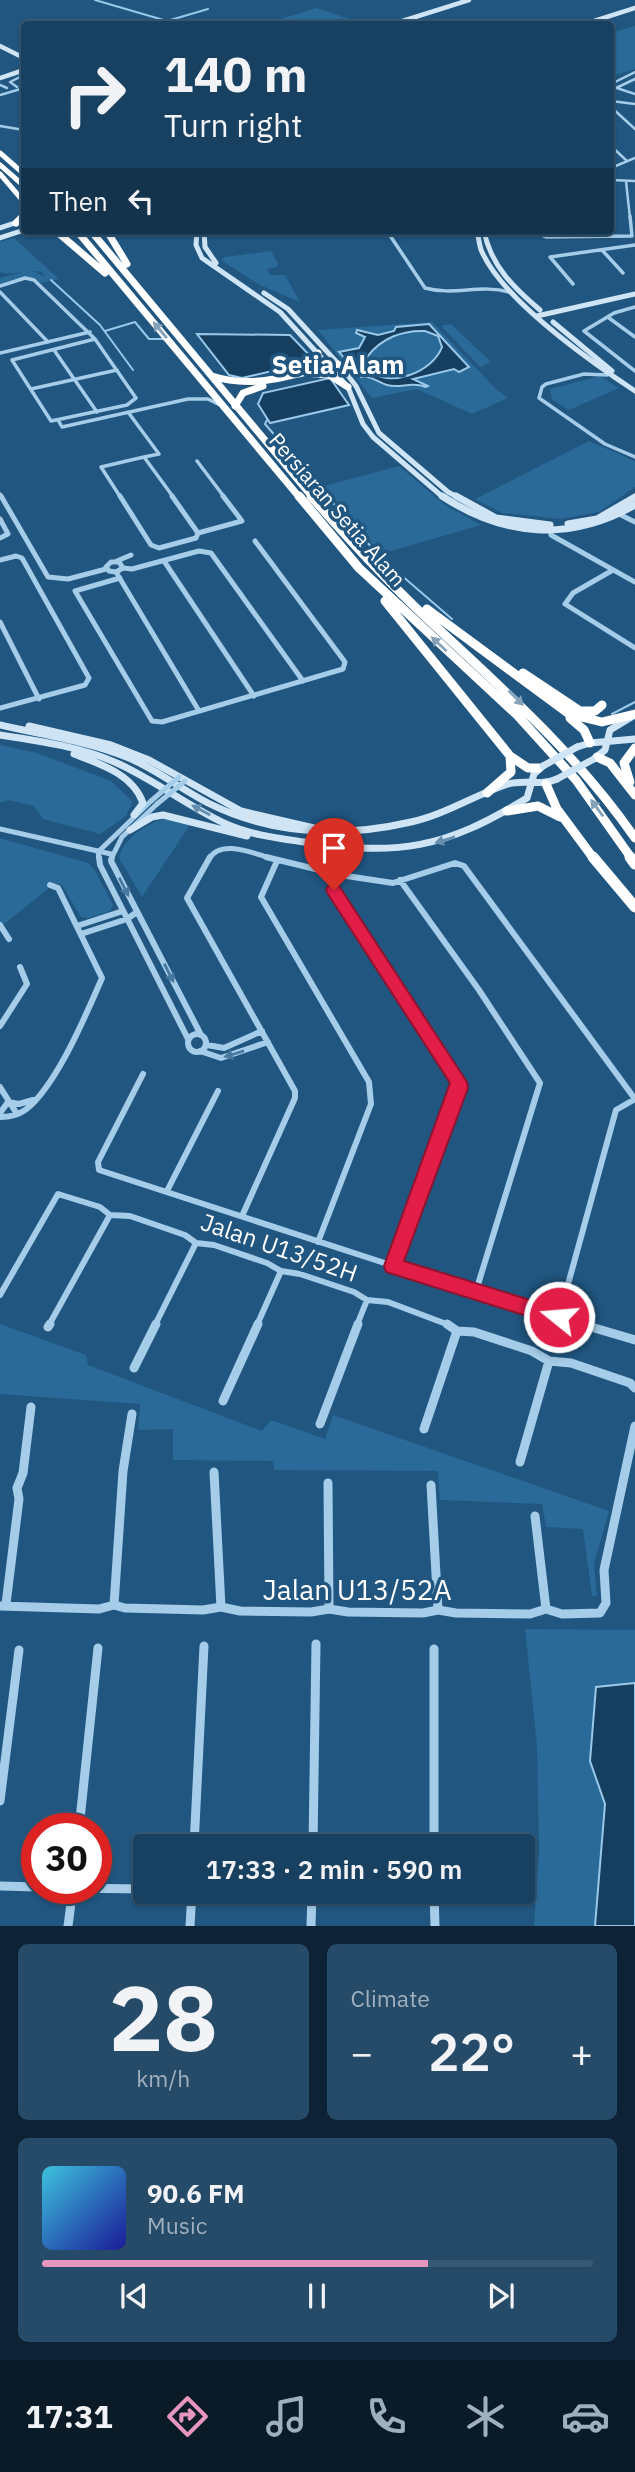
<!DOCTYPE html>
<meta charset="utf-8">
<style>
:root{--surface:#184060;--page:#254b69;--text:#f1f3f6;--muted:#9fafbd;--line:#365975;--accent:#e797bd}
body{margin:0;font-family:"IBM Plex Sans",sans-serif;background:var(--page);color:var(--text);height:100vh;display:flex;flex-direction:column;font-size:26px;white-space:nowrap}
*{box-sizing:border-box;margin:0}
p{font-size:23px;color:var(--muted)}
.icon{flex:none;width:38px;height:38px;fill:none;stroke:currentColor;stroke-width:2;stroke-linecap:round;stroke-linejoin:round}
.map{position:relative;height:1926px;overflow:hidden}
.sheet{display:flex;flex-direction:column;gap:18px;padding:18px;background:#0d2335;flex:1}
.sheet>*{flex:none}
.banner{position:absolute;left:21px;top:21px;width:593px;height:214px;border-radius:7px;box-shadow:0 2px 5px #0004,0 0 0 2px var(--line);background:#184060;color:var(--text);overflow:hidden}
.speed{position:absolute;left:21px;top:1813px;display:flex;gap:14px;font-size:35px;font-weight:700;text-align:center}
.speed>*{display:grid;place-content:center;width:91px;height:91px;border-radius:50%;background:var(--surface);box-shadow:0 2px 5px #0004,0 0 0 2px var(--line);line-height:1}
.speed .limit{border:10px solid #d22;background:#fff;color:#111}
.pin{position:absolute;display:grid;place-items:center;width:60px;height:60px;color:#fff;margin:-72px -30px;border-radius:50% 50% 50% 0;rotate:-45deg;box-shadow:0 0 7px #0007}
.pin .icon{rotate:45deg}
.me{position:absolute;width:77px;margin:-38px;rotate:287deg;stroke-linejoin:round;filter:drop-shadow(0 0 5px #0008)}
.turn{display:flex;align-items:center;gap:24px;height:147px;padding:0 28px;font-size:32px}
.turn .icon{width:91px;height:91px;stroke-width:2.5}
.turn b{display:block;font-size:49px;line-height:60px}
.then{display:flex;align-items:center;height:66px;padding:0 28px;background:#0003;gap:14px;font-size:26px}
.big{font-size:52px;font-weight:600;line-height:1.1}
.sheet .tile{flex:1;display:flex;flex-direction:column;justify-content:center;gap:10px;min-width:0;padding:0 24px;border-radius:10px;background:var(--page)}
.sheet .dial{align-items:center;gap:0}
.dial b{font-size:91px;line-height:1}
.song{display:flex;align-items:center;gap:21px}
.cover{width:84px;height:84px;border-radius:10px;background:linear-gradient(135deg,hsl(190 70% 55%),hsl(240 70% 35%))}
.played{height:7px;border-radius:4px;background:linear-gradient(90deg,var(--accent) 70%,var(--line) 70%)}
.keys{display:flex;justify-content:space-around;direction:ltr}
.heat{display:flex;justify-content:space-between;align-items:center;font-size:38px;direction:ltr}
.sheet .tiles{flex:1;display:grid;gap:18px;grid-template-columns:1fr 1fr}
.tile:last-child{grid-column:span 2}
.trip{position:absolute;left:133px;top:1834px;width:402px;height:70px;border-radius:7px;background:var(--surface);box-shadow:0 2px 5px #0004,0 0 0 2px var(--line);font-weight:600;line-height:70px;text-align:center}
.menu{display:flex;height:112px;justify-content:space-around;align-items:center;background:#0a1a26;color:var(--muted)}
.menu .icon{width:49px;height:49px}
.menu .selected{color:var(--accent)}
.menu b{font-size:32px;color:var(--text)}
.map>svg:first-child{display:block}
</style>
<div class="map">
<svg width="635" height="1926" viewBox="0 0 635 1926">
<rect width="100%" height="100%" fill="#205680"/>
<path fill="#2a6a98" d="M317,8L364,24H264Z
M635,26V69L611,76V33Z
M14,238L59,279L40,283C28,272 14,280 0,285V278L31,270L45,277L42,272C25,268 12,277 0,272V242Z
M271,251L278,264L277,267L267,269L270,275H285L300,302L260,285L221,260L225,257Z
M432,322L496,389L508,398L472,414L417,389L372,398L318,330Z
M451,324L491,362L480,367L441,326Z
M600,376L619,388L569,410L552,400L550,389Z
M589,441L635,461V487L599,512L560,519L502,513L475,499Z
M399,466L445,505L481,525L381,554L324,486Z
M0,745L37,753L111,781L133,802L125,817L100,834L43,819L34,806L8,800L0,803Z
M163,819L190,825L142,897L119,858C124,838 145,825 163,819Z
M0,838L88,863L94,869L113,905L110,911L88,918L81,917L62,885L50,882L47,890L3,925L0,923Z
M0,1324L86,1355L88,1365L262,1431L271,1420L325,1439L333,1415L609,1511L594,1564L597,1596H592L583,1529L546,1527L542,1504L440,1500L438,1471L274,1470L273,1461L173,1460V1429L138,1430L140,1404L0,1394Z
M525,1629L635,1630V1926H534L539,1850L537,1746Z"/>
<path fill="#163f5f" stroke="#99c8e9" stroke-width="2" fill-rule="evenodd" d="M429,324L469,367L459,372L454,369L413,379L428,386L426,387C411,381 400,389 387,385C377,382 371,375 361,377L339,352L359,348L365,337L356,333L357,330L378,335L394,331L396,327ZM425,331L438,336L442,347C433,372 388,390 367,369V357C381,338 403,330 425,331Z
M197,334L290,335L315,361L242,378L229,375Z
M330,378L349,405L270,423L258,404L263,393Z
M635,1683V1926H595L605,1804L590,1761L596,1687Z"/>
<g fill="none" stroke-linecap="round" stroke-linejoin="round">
<path stroke="#99c8e9" stroke-width="2" d="M95,0L167,21L208,9
M51,280L100,325L133,370
M105,331L135,322L149,339H163
M267,420L265,424L379,556L452,619
M612,714L635,702"/>
<path stroke="#a5cce8" stroke-width="2.5" d="M611,84L635,72
M0,85L7,88
M611,86L635,94
M17,87L10,82L24,75
M616,88L635,79
M0,95L24,88
M611,101L635,104
M611,107L635,129
M0,126L24,130
M611,146L627,161
M611,168L635,158
M611,180L635,181
M626,181L630,218"/>
<path stroke="#a5cce8" stroke-width="3.5" d="M387,231L425,288C453,296 481,284 509,292
M540,231L541,235L546,237L632,236L630,216
M602,250L623,273
M573,284L550,257L635,245
M0,286L25,278L34,280L95,339
M0,292L48,342
M635,307L614,313L584,331L635,371
M609,318L635,337
M95,339L136,398L127,405L51,421L12,360Z
M54,350L97,412
M0,353L90,332
M607,375L584,374L546,384L542,387L539,398L605,444L635,457
M31,389L117,370
M128,412L159,454L144,457
M58,420L62,427L188,399H208L222,406
M144,457L174,498
M197,461L225,498
M0,494L2,498
M121,498L101,467L144,457"/>
<path stroke="#a5cce8" stroke-width="5" d="M1,496L48,577L68,579L106,569
M120,496L151,545L159,548L196,538L198,533L172,496
M621,515L635,522
M0,519L8,534L0,538
M550,531L551,535L635,582
M198,533L242,521L223,496
M0,560L16,556L22,558L89,678L85,685L0,708
M117,561L131,555
M164,561L254,696
M111,562H119L123,568L116,572L109,571L106,567Z
M123,568L132,569L199,551L211,553L303,681
M613,570L573,593L565,604L635,648
M116,572L199,711
M120,578L75,591L152,721L162,722L343,669L345,662L255,541
M0,622L39,699
M0,829L111,854
M98,852L99,859
M98,852L151,801
M111,859L122,837L157,804
M209,859C221,838 254,854 274,859"/>
<path stroke="#a5cce8" stroke-width="6" d="M99,857L100,865L188,1039
M112,857L111,861L201,1035
M210,857L187,898L295,1091V1098L242,1216
M266,857L340,875L393,883L455,863L464,866L635,1099
M277,861L261,897L369,1082L371,1104L318,1242
M340,875L334,890L335,895L459,1082L393,1266
M400,880L479,990L540,1083L476,1291
M0,925L9,939
M77,926L123,911
M81,934L127,919L137,912
M0,1026L27,984L20,967
M188 1043a9 9 0 1 1 18 0a9 9 0 1 1-18 0Z
M207,1045L224,1048L262,1031
M200,1051L221,1058L268,1042
M143,1074L98,1162L99,1170L403,1269L587,1325
M0,1087L17,1114
M0,1113L8,1102L19,1104L33,1100
M0,1117C11,1117 22,1114 30,1106C59,1079 86,1015 102,978L58,888L50,885
M167,1191L218,1091
M0,1295L58,1194L100,1207L110,1215L130,1216L185,1235L196,1243L214,1245L267,1263L281,1271L300,1274L354,1292L367,1300L388,1302L449,1325
M559,1317L616,1110L635,1099
M49,1325L110,1215
M155,1325L196,1243
M257,1325L281,1271
M357,1325L367,1300"/>
<path stroke="#a5cce8" stroke-width="9" d="M447,1324L457,1331L474,1332L532,1351L549,1361L571,1363L630,1383L635,1388
M581,1324L635,1340
M48,1327L50,1324
M134,1368L156,1324
M223,1401L258,1324
M320,1424L358,1324
M424,1429L457,1331
M520,1462L549,1361
M214,1472L221,1607
M328,1483L329,1609
M431,1485L438,1610
M535,1516L546,1609
M6,1604L19,1499L17,1488L23,1473L31,1407
M114,1605L123,1471L132,1414
M0,1606L99,1609L114,1605L125,1608L203,1610L221,1607L240,1611L311,1612L329,1609L348,1612L423,1613L438,1610L456,1613L530,1614L546,1609L562,1614L600,1613L606,1603L604,1570L635,1426
M434,1649V1846
M0,1801L19,1650
M79,1829L98,1648
M194,1846L204,1646
M313,1846L316,1644
M0,1886L37,1887
M64,1888L145,1889
M434,1892L435,1926
M68,1926L73,1888
M190,1926L192,1892
M311,1926L312,1892"/>
<path stroke="#cfe5f6" stroke-width="4.5" d="M393,24L469,0
M585,24L635,8
M0,46L24,58
M0,78L24,70"/>
<path stroke="#cfe5f6" stroke-width="5" d="M0,228L24,220
M197,231L196,245L202,258L280,312L348,387L363,424L373,437L444,498
M204,231L205,247L216,263
M477,231C479,238 479,246 482,252C504,301 590,361 635,391
M484,231C491,266 514,288 540,310
M0,238L24,230
M264,293L288,309L342,368L356,386L379,433L448,492L459,498
M537,316L635,294
M553,322L612,371"/>
<path stroke="#cfe5f6" stroke-width="7" d="M442,496C504,537 570,542 635,505
M456,496L496,518L550,525
M568,524L597,519L635,497
M0,725C43,735 88,741 129,758C157,770 181,789 208,803C272,835 341,838 411,822C444,815 473,796 505,785C522,778 540,787 557,779
M29,726L111,745L149,760L241,811L314,828
M0,735C40,741 82,747 119,764C156,781 189,807 226,824C251,835 277,838 304,842C399,856 444,849 527,798L534,774L543,766
M577,747L590,743L635,739
M74,754C100,764 133,774 143,803L134,815
M594,759L605,750L610,730L633,716
M130,830L152,817L163,815L247,836"/>
<path stroke="#fff" stroke-width="5" d="M0,153L24,174
M0,165L24,186
M0,174L24,202
M21,218L24,215"/>
<path stroke="#fff" stroke-width="7" d="M16,223L23,216
M56,231L105,273
M77,231L300,498
M91,231L313,498
M107,231L127,264
M310,369L318,363V353
M314,374L329,375L348,387
M212,376C255,390 296,374 338,364
M235,406L243,393L263,386"/>
<path stroke="#fff" stroke-width="9" d="M299,496L359,568L517,715L576,780L632,859
M311,496C344,534 378,571 414,606C494,682 571,746 635,838
M385,601L510,756L528,768H539
M427,609L569,714L602,722L635,714
M523,673L580,711H595L602,705
M570,718L584,730L590,743
M597,757L610,763L635,795
M630,782L624,763L635,748
M546,784L557,809L594,859
M487,793L511,772L510,756
M507,811L538,806L560,817"/>
<path stroke="#fff" stroke-width="11" d="M593,857L635,907
M630,857L635,864"/>
<path stroke="#a5cce8" stroke-width="5" d="M151,801L179,777
M157,804L185,781"/>
<path stroke="#cfe5f6" stroke-width="7" d="M543,766L577,747
M557,779L592,760"/>
</g>
<defs><path id="oneway-solid" d="M-6-.8H1V-3.2L6.5 0L1 3.2V.8H-6Z" transform="scale(1.75)"/></defs>
<g fill="#84a2b9">
<use href="#oneway-solid" transform="translate(160 330) rotate(-130)"/>
<use href="#oneway-solid" transform="translate(439 644) rotate(-137)"/>
<use href="#oneway-solid" transform="translate(516 698) rotate(45)"/>
<use href="#oneway-solid" transform="translate(597 808) rotate(-126)"/>
</g>
<g fill="#668faf">
<use href="#oneway-solid" transform="translate(201 810) rotate(-152)"/>
<use href="#oneway-solid" transform="translate(445 840) rotate(163)"/>
</g>
<g fill="#48799f">
<use href="#oneway-solid" transform="translate(124 887) rotate(63)"/>
<use href="#oneway-solid" transform="translate(169 973) rotate(63)"/>
<use href="#oneway-solid" transform="translate(234 1054) rotate(163)"/>
</g>
<path fill="#e11d48" stroke="#92132f" stroke-width="2" d="M334,885L339,886L467,1082L468,1088L404,1261L566,1311L569,1317L566,1323L559,1326L386,1272L384,1266L450,1083L328,894L326,890L328,886Z"/>
<g text-anchor="middle" stroke-width="7" stroke-linejoin="round" paint-order="stroke">
<g font-size="21" fill="#fff" stroke="#205680">
<text transform="translate(337 510) rotate(49)" y="7">Persiaran Setia Alam</text>
</g>
<g font-size="24" fill="#fff" stroke="#205680">
<text transform="translate(279 1248) rotate(19)" y="8">Jalan U13/52H</text>
</g>
<g font-size="26" font-weight="bold" fill="#fff" stroke="#205680">
<text x="338" y="374">Setia Alam</text>
</g>
<g font-size="28" fill="#fff" stroke="#205680">
<text x="357" y="1600">Jalan U13/52A</text>
</g>
</g>
</svg>
<div class="speed"><div class="limit">30</div></div>
<div class="pin" style="left:334px;top:890px;background:#d93025"><svg class="icon" aria-label="arrive" viewBox="0 0 24 24"><path d="M6 21V4h12l-3 4 3 4H6"/></svg></div>
<svg class="me" style="left:559px;top:1317px" viewBox="-20 -20 40 40"><circle r="17" fill="#e11d48" stroke="#fff" stroke-width="3"/><path d="M0-11L8 9 0 5-8 9z" fill="#fff"/></svg>
<div class="trip">17:33 · 2 min · 590 m</div>
<div class="banner">
<div class="turn"><svg class="icon" aria-label="right" viewBox="0 0 24 24"><path d="M7 20v-9h11M14 6l5 5-5 5"/></svg><div><b>140 m</b>Turn right</div></div>
<div class="then">Then<svg class="icon" aria-label="left" viewBox="0 0 24 24"><path d="M17 20v-9H6M10 6l-5 5 5 5"/></svg></div>
</div>
</div>
<section class="sheet">
<div class="tiles">
<div class="tile dial"><b>28</b><p>km/h</p></div>
<div class="tile"><p>Climate</p>
<div class="heat"><a>−</a><b class="big">22°</b><a>+</a></div>
</div>
<div class="tile">
<div class="song"><i class="cover"></i><div><b>90.6 FM</b><p>Music</p></div></div>
<div class="played"></div>
<div class="keys"><svg class="icon" aria-label="previous" viewBox="0 0 24 24"><path d="M18 5L8 12l10 7zM5 5v14"/></svg><svg class="icon" aria-label="pause" viewBox="0 0 24 24"><path d="M8 5v14M16 5v14"/></svg><svg class="icon" aria-label="next" viewBox="0 0 24 24"><path d="M6 5l10 7-10 7zM19 5v14"/></svg></div>
</div>
</div>
</section>
<nav class="menu">
<b>17:31</b>
<svg class="icon selected" aria-label="directions" viewBox="0 0 24 24"><path d="M12 3l9 9-9 9-9-9zM9 14v-3h6M13 9l2 2-2 2"/></svg>
<svg class="icon" aria-label="music" viewBox="0 0 24 24"><path d="M9 18V5l10-2v13"/><circle cx="6" cy="18" r="3"/><circle cx="16" cy="16" r="3"/></svg>
<svg class="icon" aria-label="phone" viewBox="0 0 24 24"><path d="M5 4h4l2 5-3 2q2 4 5 5l2-3 5 2v4C11 20 4 13 5 4z"/></svg>
<svg class="icon" aria-label="climate" viewBox="0 0 24 24"><path d="M12 3v18M4 7l16 10M4 17L20 7"/></svg>
<svg class="icon" aria-label="car" viewBox="0 0 24 24"><path d="M5 17H2v-5l4-1 3-4h7l3 4 3 1v5h-3M9 17h6M6 11h13"/><circle cx="7" cy="17" r="2"/><circle cx="17" cy="17" r="2"/></svg>
</nav>
